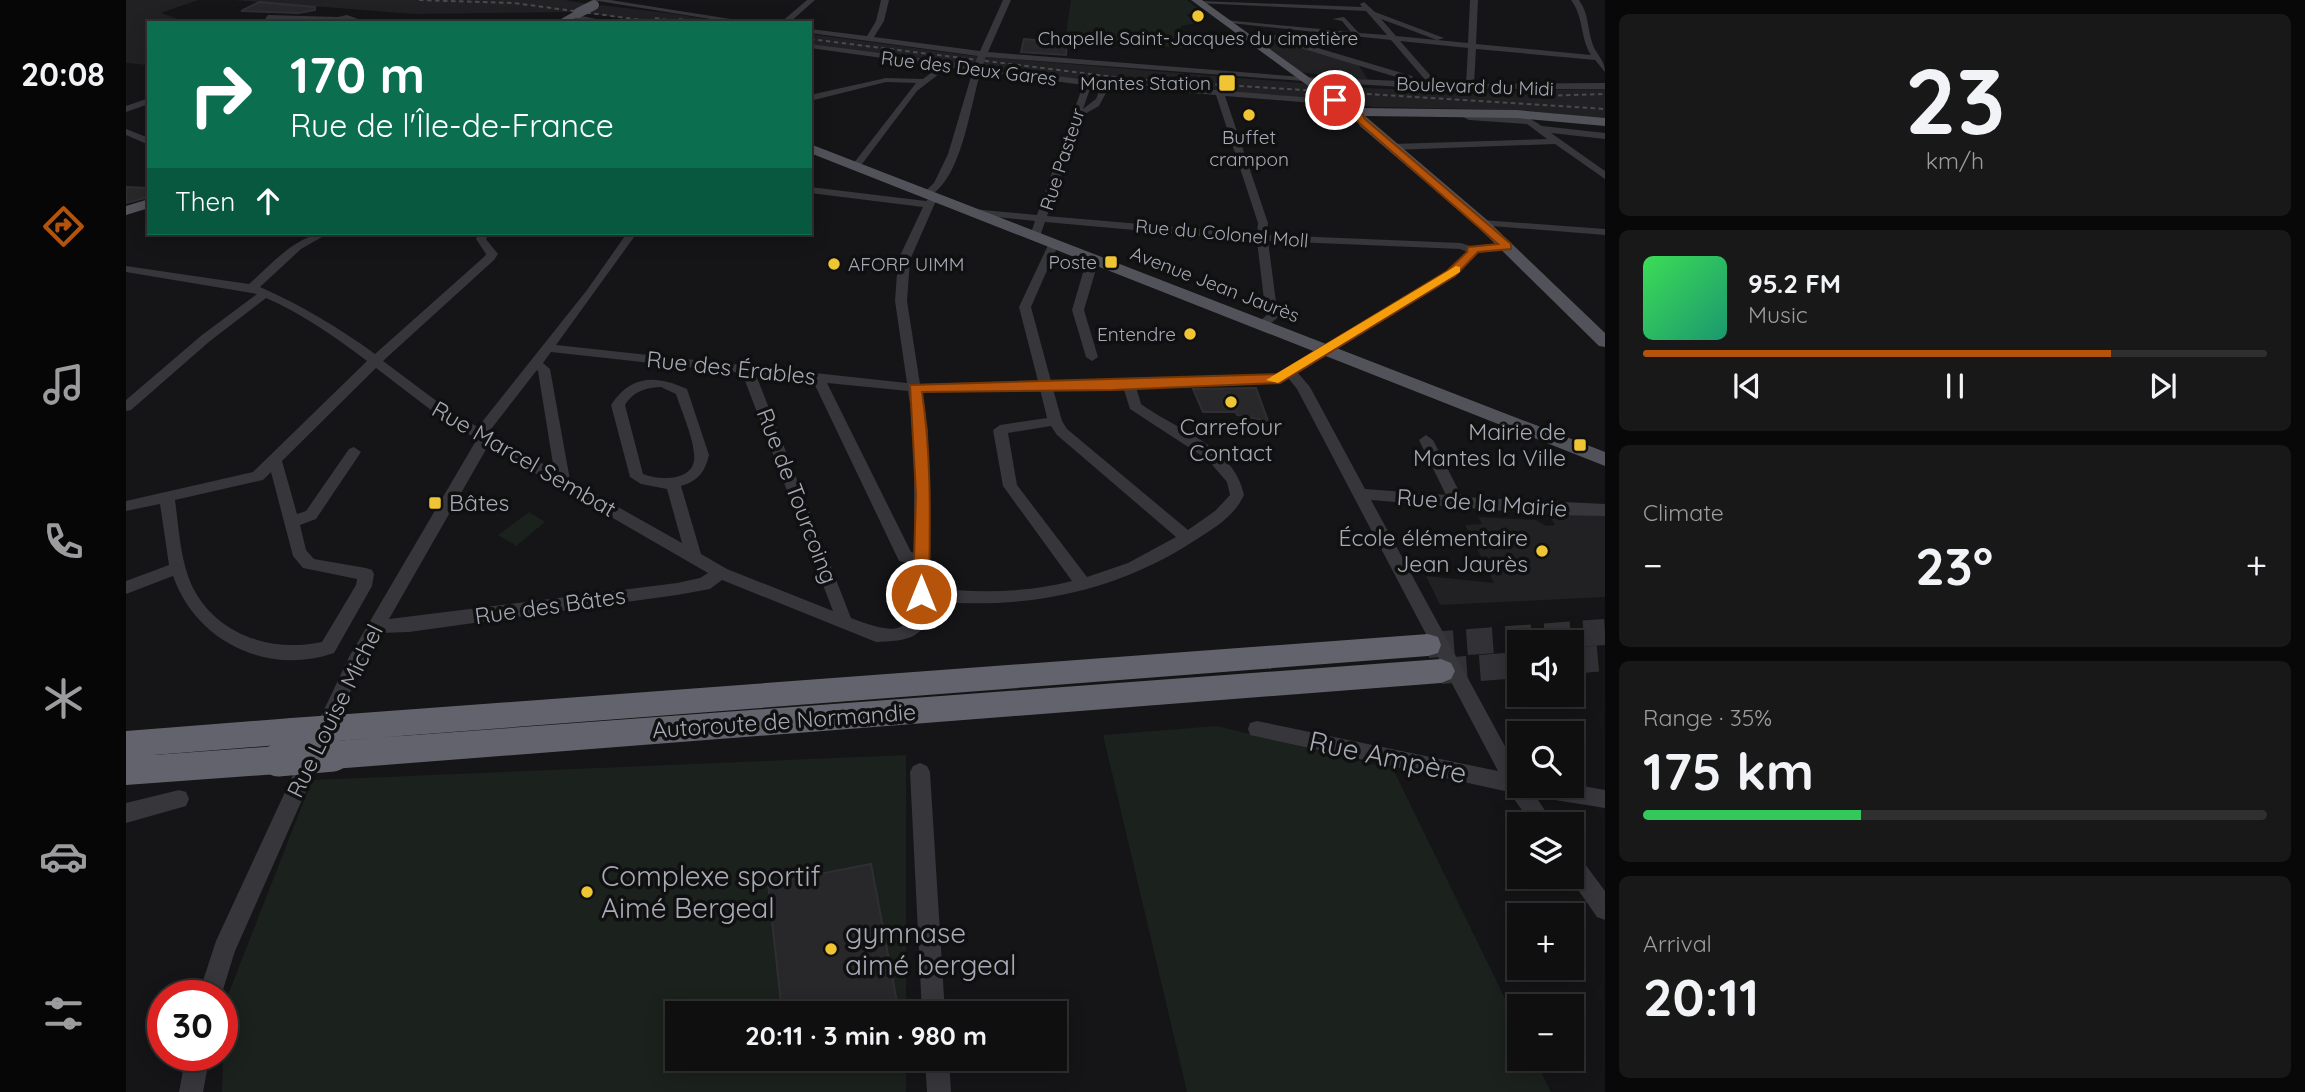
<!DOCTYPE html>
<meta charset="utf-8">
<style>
:root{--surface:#100f10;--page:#191819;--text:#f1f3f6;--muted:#9c9c9f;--line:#302f30;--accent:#b45309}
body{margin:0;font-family:Quicksand,sans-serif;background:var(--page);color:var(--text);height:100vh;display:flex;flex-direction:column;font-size:26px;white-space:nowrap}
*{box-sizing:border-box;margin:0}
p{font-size:23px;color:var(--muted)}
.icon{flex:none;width:38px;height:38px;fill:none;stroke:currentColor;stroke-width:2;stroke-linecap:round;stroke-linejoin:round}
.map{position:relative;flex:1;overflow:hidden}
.drawer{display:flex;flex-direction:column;gap:14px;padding:14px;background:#090809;width:700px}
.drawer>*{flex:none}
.top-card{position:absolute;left:21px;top:21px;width:665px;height:214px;border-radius:0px;box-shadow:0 4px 18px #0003,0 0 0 2px var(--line);background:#0b6e4f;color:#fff;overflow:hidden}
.buttons{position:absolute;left:1381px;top:630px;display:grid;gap:14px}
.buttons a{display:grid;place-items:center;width:77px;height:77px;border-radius:0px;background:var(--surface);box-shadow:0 4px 18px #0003,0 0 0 2px var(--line);font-size:35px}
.speed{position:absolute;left:21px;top:980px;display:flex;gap:14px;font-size:35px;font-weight:700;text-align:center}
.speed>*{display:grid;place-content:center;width:91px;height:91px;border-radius:50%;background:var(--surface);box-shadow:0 4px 18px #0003,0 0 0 2px var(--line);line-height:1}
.speed .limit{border:10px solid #d22;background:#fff;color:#111}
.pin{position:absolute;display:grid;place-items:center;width:60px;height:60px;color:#fff;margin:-30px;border:4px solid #fff;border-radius:50%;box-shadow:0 2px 7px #0007}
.me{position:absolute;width:77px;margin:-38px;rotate:0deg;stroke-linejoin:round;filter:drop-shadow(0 0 5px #0008)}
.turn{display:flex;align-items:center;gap:24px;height:147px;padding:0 28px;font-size:32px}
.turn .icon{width:91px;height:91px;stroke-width:2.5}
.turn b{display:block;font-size:49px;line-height:60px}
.then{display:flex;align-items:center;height:66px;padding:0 28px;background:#0003;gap:14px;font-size:26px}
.big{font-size:52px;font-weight:700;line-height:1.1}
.drawer .widget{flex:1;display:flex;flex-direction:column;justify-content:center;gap:10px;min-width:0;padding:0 24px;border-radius:10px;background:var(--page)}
.drawer .dial{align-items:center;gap:0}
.dial b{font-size:91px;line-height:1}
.song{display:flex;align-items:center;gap:21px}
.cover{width:84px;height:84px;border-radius:10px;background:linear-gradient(135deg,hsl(130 70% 55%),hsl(160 70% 35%))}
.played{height:7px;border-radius:4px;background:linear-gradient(90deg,var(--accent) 75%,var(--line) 75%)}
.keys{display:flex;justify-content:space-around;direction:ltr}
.heat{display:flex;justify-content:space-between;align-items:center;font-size:38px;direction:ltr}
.charge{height:10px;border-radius:5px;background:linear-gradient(90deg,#34c759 35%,var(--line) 0)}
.trip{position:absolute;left:539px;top:1001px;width:402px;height:70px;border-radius:0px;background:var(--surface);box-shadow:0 4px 18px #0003,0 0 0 2px var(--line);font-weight:700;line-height:70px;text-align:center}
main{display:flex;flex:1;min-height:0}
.tab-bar{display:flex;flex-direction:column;width:126px;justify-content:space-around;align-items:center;background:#060606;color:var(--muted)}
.tab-bar .icon{width:49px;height:49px}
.tab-bar .current{color:var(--accent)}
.tab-bar b{font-size:32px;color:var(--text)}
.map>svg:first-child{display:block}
</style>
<main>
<nav class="tab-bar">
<b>20:08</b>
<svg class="icon current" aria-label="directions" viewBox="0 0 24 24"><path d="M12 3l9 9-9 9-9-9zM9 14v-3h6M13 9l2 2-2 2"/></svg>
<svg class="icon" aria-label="music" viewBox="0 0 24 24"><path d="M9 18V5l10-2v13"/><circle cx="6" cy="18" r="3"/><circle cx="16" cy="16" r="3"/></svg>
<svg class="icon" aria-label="phone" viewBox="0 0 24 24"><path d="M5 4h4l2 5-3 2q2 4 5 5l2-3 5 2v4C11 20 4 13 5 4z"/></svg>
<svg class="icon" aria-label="climate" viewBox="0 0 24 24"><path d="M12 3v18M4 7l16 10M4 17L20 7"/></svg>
<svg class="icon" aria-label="car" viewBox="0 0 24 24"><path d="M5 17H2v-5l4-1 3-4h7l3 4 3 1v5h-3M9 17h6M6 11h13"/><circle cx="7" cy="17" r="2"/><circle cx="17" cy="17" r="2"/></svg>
<svg class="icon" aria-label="filters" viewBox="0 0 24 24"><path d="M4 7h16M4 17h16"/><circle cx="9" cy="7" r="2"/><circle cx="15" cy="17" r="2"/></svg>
</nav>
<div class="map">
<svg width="1479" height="1092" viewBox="0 0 1479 1092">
<rect width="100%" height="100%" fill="#151416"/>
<path fill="#212123" d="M0,0H72L35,13L63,23H23V65L0,63Z
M107,0H439L461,4L446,12L288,14Z
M475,5L549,14L604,23H530L459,13Z
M684,34L847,56L1234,88L1343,91L1479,89V119L1392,110L1247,107L1218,101L957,80L684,45Z
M1151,39L1232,64L1242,80L1172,72L1130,41Z
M1425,513H1479V597L1314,605L1300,576L1368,583L1339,525L1356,524L1352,517L1410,520L1420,526L1429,525L1423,516Z"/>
<path fill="#1b211c" d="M945,0H1061L1081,15L1060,14L1070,23L1055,26L1056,48L939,40Z
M403,512L419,522L390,546L372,535Z
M1091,726L1267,769L1393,1027V1059H1409L1425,1092H1061L977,735Z
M780,755V1013H551V1059H780V1092H96L98,1005L186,780Z"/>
<path fill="#28272a" stroke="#2f2e32" stroke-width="2" d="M133,2L189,7V10L173,13L115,11Z
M898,39L941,43L940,55L895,52Z
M0,187L23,188V197L0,203Z
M1130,388L1142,421L1111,415L1110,412H1077L1067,389Z
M745,864L773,1013H656L642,884Z"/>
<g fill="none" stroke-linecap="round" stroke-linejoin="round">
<path stroke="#323236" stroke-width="26" stroke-dasharray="26 13" stroke-linecap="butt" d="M1302,645L1479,632
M1446,661L1479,658
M1315,671L1393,665"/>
<path fill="#36363b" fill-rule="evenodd" d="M466,0H484L630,23H609Z
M681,0H689L663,23H654Z
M755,0H763L758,21L748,37L854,51L877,0H885L862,52L1177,77L1301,82L1265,40L1095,22L1099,20L1225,32L1216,21L1206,19L1218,17L1233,33L1261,35L1240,11L1070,3L1074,1L1236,7L1234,4L1238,2L1249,12L1318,38L1311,40L1255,19L1270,36L1342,43L1344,0H1352L1350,44L1465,55C1454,38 1458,17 1445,0H1453C1463,14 1461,27 1466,42C1469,54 1479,59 1479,72L1469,60L1350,49L1348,84L1479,83V89H1309L1177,81L860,57L855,61L851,59L852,56L684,33V29L741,36L750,21ZM1274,41L1342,48L1340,84L1311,83Z
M446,14L480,21L481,23H466L443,18Z
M142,15L212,17L221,15L235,20L234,23L221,19L202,23L139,19Z
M1131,30L1286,76L1287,78L1280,80L1128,34Z
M684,44L962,80L1215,100L1216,102L1212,105L1099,96L1142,223L1141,235L1335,243L1347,247L1385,245V249L1352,253L1329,276L1172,373L1184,387L1239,489L1320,495L1293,440L1300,435L1307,440L1336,497L1479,504V516L1426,515L1245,500L1393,772V786L1446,784L1479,790V808L1410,797L1428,824H1406L1383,792L1124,735L1122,729L1124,723L1131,721L1372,771L1171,389L1163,379L1145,384L1010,387L1015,404C1051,430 1109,447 1118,495C1108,517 1088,528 1068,541C988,593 898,610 804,601C803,639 781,641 750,642L596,580L584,589L551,595L283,632L255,633L236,666L203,739L196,741L189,739L187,733L223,657L351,439L318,420L250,368L156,461L171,514L180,511L223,449L228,447L235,452L190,519L174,525L180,550L188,559L240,568L246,570L248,574L246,586L208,653C142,676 70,642 47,576L0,594V581L43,565L34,504L0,511V501L127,472L241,361C209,337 177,314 140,298L84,341L5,410L0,411V400L76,335L131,294L0,272V266L123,284C146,264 171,233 203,233L175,249L134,287C175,305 212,327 249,354L359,256L360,254L350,239L353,233H363L360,239L372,254L368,260L257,361L328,414L352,427L461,290L501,233H511L430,345L781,383L769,301L772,260L797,207L684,193V187L800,201L807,195L816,197L809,203L784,260L781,301L794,384L912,381L893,307L923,243L928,240L933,243L905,307L925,381L1151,375L1321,272L1341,252L1334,249L1142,241L1152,317L1140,328H1132V322L1140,316L1131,241L919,222L914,236L909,239L904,236L909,221L843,214V210L847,209L911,215L957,85L855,71C844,105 836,182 801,197L796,194L808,183L822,154L847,70L822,67L791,91L733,168H727V164L790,83L760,82L684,101V95L760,78L797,79L814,66L684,48ZM965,86L975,87L970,99L957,109ZM983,87L1090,95L1132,223L1131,234L921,216L955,116L973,106ZM425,352L616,373L707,611L601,569L575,554L555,486C572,481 579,472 583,455L561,389C531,375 505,374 485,405L504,477L515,484L541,489L556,543L444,480L424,369L417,363ZM411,370L412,371L428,470L362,433ZM630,375L687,381L773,561L788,565C786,621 791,644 725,618ZM701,383L782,391L788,430V553L785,552ZM535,387L550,394C556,413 566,434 568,453C572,482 534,481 517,474L499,405C508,391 519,388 535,387ZM997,387L1004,409L1082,460L1101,482L1104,495L1089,511L1062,530L941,429L936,421L927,389ZM914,389L921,418L874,425L867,430L877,486L946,581C900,593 851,593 804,588L802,430L796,392ZM925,426L931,435L1050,537L1002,563L961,577L891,485L882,433ZM362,446L582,573L574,578L551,583L263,619ZM145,472L167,556L177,568L231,579L230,585L196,642C146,653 90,635 66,586C54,559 53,529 49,500L137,480Z
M23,98V104L0,112V106Z
M1336,110L1345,114L1403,118L1416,126L1479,133V139L1425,133L1479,171V179L1429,144L1267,150L1262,147L1267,144L1421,139L1401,124L1343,120L1333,115V111Z
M0,129L23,138V145L0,135Z
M1356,220L1479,229V235L1352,225V221Z
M967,256L973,259L958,310L972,357L966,361L960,357L946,310L961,259Z
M185,748L192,751L195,757L109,951L95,996H72L90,941L178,751Z
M794,763L801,766L804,772L819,1013H796L784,772L787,766Z
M53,790L60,792L63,799L60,806L0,823V803Z
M1446,853L1453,856L1479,891V920L1471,917L1443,877H1446Z
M60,1055H84L77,1092H53Z
M799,1059H823L825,1092H801Z"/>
<path fill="#52525a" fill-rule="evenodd" d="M1065,0H1076L1195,86L1185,88Z
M449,11L457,13L441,23H428Z
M1205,98H1213L1233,108L1391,110L1479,118V126L1391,118L1239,116L1361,220L1479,333V347L1473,346L1351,226L1234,126L1227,114L1205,102Z
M684,144L1479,452V466L684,153Z
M23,199V208L0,215V206Z"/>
<path fill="#62636c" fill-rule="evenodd" d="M1302,634L1312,637L1315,645L1312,653L1302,656L222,740L212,736L208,727L212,718L222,714Z
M1315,659L1325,663L1329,671L1325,679L1315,683L207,769L197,765L192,755L197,745L207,741Z
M166,718L176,722L181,731L176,740L166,744L28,755L152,746L163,750L167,760L163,770L152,774L0,785V731Z"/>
<path stroke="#494a50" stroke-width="2" stroke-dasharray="4.5 3.5" stroke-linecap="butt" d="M293,0L388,3L538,23
M529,18L560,23
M553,19L580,23
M684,39L1004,79L1479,109
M1416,96L1479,94"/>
<path stroke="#36363b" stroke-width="8" d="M852,67L855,59"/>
<path stroke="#52525a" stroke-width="10" d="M452,13L468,5
M1189,86L1209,100"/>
<path stroke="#62636c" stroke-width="26" d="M166,731L222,727"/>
<path stroke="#62636c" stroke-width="33" d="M152,760L207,755"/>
</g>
<path fill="#b45309" stroke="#753606" stroke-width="2" d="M1206,98L1234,110L1239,119L1385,244V249L1352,252L1329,276L1154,383L987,390L796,392C806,459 804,526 803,594L795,601L789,599L787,594L790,494L784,385L1151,374L1321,271L1341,252L1342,247L1372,244L1232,122L1228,114L1206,102Z"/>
<path fill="#f59e0b" d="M1330,266L1334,267V272L1152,383L1140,380Z"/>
<g fill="#f0c533" stroke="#101011" stroke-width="2.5">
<circle cx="1072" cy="16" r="7"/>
<rect x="1092" y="74" width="18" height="18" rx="3.5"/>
<circle cx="1123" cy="115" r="7"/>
<rect x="978" y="255" width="14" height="14" rx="3.5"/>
<circle cx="708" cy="264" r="7"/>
<circle cx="1064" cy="334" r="7"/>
<circle cx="1105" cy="402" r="7"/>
<rect x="1447" y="438" width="14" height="14" rx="3.5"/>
<rect x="302" y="496" width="14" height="14" rx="3.5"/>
<circle cx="1416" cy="551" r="7"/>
<circle cx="461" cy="892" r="7"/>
<circle cx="705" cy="949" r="7"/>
</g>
<g text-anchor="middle" stroke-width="7" stroke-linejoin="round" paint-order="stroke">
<g font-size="19" fill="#a6aab6" stroke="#101011" text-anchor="end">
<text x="1072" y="45" text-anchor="middle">Chapelle Saint-Jacques du cimetière</text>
<text x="1085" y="90">Mantes Station</text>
<text x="1123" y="144" text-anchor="middle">Buffet<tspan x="1123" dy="22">crampon</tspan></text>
<text x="971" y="269">Poste</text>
<text x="722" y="271" text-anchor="start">AFORP UIMM</text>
<text x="1050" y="341">Entendre</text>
</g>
<g font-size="19" fill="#a6aab6" stroke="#101011">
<text transform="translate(843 68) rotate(7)" y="7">Rue des Deux Gares</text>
<text transform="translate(1349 86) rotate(2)" y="7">Boulevard du Midi</text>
<text transform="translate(936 159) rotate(-72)" y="7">Rue Pasteur</text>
<text transform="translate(1096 233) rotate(5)" y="7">Rue du Colonel Moll</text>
<text transform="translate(1089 284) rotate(21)" y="7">Avenue Jean Jaurès</text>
</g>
<g font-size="23" fill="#a6aab6" stroke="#101011">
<text transform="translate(605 368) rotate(6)" y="8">Rue des Érables</text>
<text transform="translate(398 459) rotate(30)" y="8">Rue Marcel Sembat</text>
<text transform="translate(671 496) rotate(69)" y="8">Rue de Tourcoing</text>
<text transform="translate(1356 503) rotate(4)" y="8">Rue de la Mairie</text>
<text transform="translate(424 606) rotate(-8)" y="8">Rue des Bâtes</text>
<text transform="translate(209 711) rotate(-64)" y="8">Rue Louise Michel</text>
<text transform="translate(658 721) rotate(-4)" y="8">Autoroute de Normandie</text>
</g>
<g font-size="23" fill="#a6aab6" stroke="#101011" text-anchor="end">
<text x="1105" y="435" text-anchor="middle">Carrefour<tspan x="1105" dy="26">Contact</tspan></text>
<text x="1440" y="440">Mairie de<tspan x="1440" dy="26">Mantes la Ville</tspan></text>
<text x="323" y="511" text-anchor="start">Bâtes</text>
<text x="1402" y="546">École élémentaire<tspan x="1402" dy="26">Jean Jaurès</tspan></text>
</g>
<g font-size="28" fill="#a6aab6" stroke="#101011">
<text transform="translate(1262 757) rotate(12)" y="10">Rue Ampère</text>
</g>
<g font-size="28" fill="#a6aab6" stroke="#101011" text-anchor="start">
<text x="475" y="886">Complexe sportif<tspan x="475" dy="32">Aimé Bergeal</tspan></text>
<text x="719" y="943">gymnase<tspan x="719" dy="32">aimé bergeal</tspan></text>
</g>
</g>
</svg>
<div class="buttons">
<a><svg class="icon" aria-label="sound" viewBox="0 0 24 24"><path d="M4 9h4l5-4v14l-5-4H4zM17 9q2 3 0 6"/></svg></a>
<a><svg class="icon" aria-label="search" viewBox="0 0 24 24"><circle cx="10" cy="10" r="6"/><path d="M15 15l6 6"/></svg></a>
<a><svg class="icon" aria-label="layers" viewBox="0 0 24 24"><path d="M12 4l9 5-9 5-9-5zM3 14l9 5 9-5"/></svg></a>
<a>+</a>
<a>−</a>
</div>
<div class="speed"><div class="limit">30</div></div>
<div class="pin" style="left:1209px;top:100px;background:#d93025"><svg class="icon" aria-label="arrive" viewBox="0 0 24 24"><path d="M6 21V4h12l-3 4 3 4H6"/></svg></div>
<svg class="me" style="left:795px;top:594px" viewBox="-20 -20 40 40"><circle r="17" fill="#b45309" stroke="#fff" stroke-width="3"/><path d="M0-11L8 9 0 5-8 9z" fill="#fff"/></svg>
<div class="trip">20:11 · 3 min · 980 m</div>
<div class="top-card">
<div class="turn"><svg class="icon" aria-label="right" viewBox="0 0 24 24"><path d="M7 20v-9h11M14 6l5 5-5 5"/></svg><div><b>170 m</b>Rue de l'Île-de-France</div></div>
<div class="then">Then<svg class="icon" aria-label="ahead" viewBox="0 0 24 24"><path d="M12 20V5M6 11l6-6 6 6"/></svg></div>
</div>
</div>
<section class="drawer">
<div class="widget dial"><b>23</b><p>km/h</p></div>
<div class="widget">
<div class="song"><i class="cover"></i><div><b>95.2 FM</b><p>Music</p></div></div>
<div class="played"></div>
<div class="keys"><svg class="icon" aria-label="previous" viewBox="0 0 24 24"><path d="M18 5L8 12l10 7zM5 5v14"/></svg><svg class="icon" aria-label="pause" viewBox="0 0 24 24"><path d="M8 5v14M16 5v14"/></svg><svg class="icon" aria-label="next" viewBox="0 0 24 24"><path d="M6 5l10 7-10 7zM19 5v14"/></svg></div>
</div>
<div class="widget"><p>Climate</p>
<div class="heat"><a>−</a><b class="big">23°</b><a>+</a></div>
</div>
<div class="widget"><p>Range · 35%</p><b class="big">175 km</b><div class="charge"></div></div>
<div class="widget"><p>Arrival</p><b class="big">20:11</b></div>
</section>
</main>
